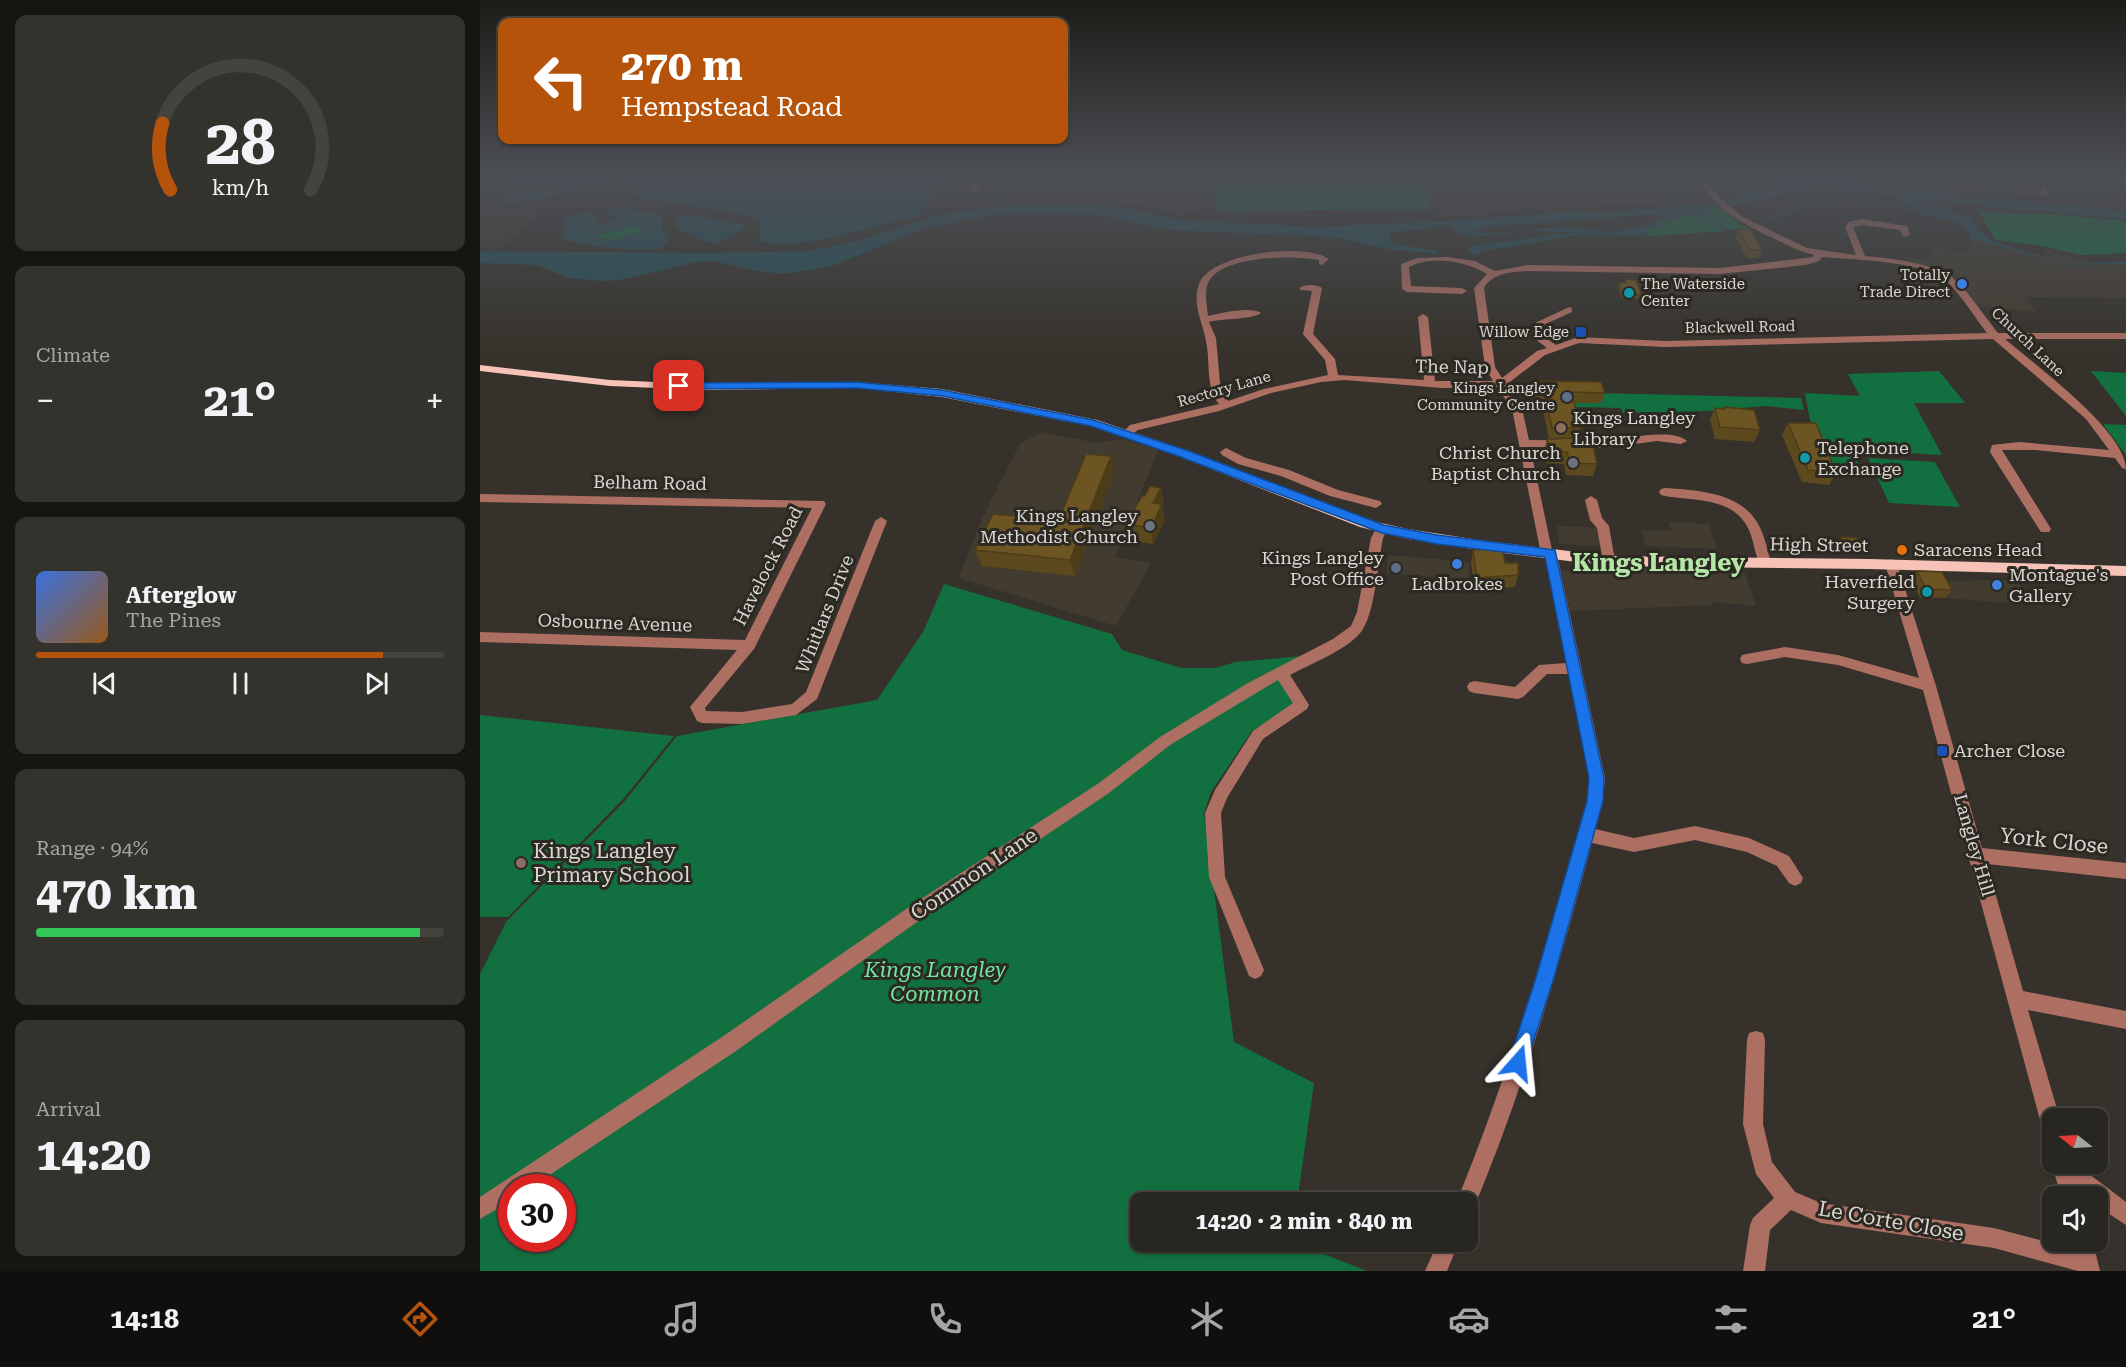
<!DOCTYPE html>
<meta charset="utf-8">
<style>
:root{--surface:#282620;--page:#34322d;--text:#f1f3f6;--muted:#a5a5a5;--line:#44433e;--accent:#b45309}
body{margin:0;font-family:"Roboto Serif",serif;background:var(--page);color:var(--text);height:100vh;display:flex;flex-direction:column;font-size:22px;white-space:nowrap}
*{box-sizing:border-box;margin:0}
p{font-size:20px;color:var(--muted)}
.icon{flex:none;width:33px;height:33px;fill:none;stroke:currentColor;stroke-width:2;stroke-linecap:round;stroke-linejoin:round}
.map{position:relative;flex:1;overflow:hidden}
.drawer{display:flex;flex-direction:column;gap:15px;padding:15px;background:#161512;width:480px}
.drawer>*{flex:none}
.banner{position:absolute;left:18px;top:18px;width:570px;height:126px;border-radius:12px;box-shadow:0 2px 4px #0004,0 0 0 2px var(--line);background:#b45309;color:#fff;overflow:hidden}
.needle{width:39px;rotate:288deg}
.fabs{position:absolute;left:1562px;top:1108px;display:grid;gap:12px}
.fabs a{display:grid;place-items:center;width:66px;height:66px;border-radius:12px;background:var(--surface);box-shadow:0 2px 4px #0004,0 0 0 2px var(--line);font-size:30px}
.speed{position:absolute;left:18px;top:1174px;display:flex;gap:12px;font-size:30px;font-weight:700;text-align:center}
.speed>*{display:grid;place-content:center;width:78px;height:78px;border-radius:50%;background:var(--surface);box-shadow:0 2px 4px #0004,0 0 0 2px var(--line);line-height:1}
.speed .limit{border:9px solid #d22;background:#fff;color:#111}
.pin{position:absolute;display:grid;place-items:center;width:51px;height:51px;color:#fff;margin:-26px;border-radius:12px;box-shadow:0 3px 9px #0006}
.me{position:absolute;width:66px;margin:-33px;rotate:18deg;stroke-linejoin:round;filter:drop-shadow(0 0 4px #0008)}
.turn{display:flex;align-items:center;gap:21px;height:126px;padding:0 24px;font-size:27px}
.turn .icon{width:78px;height:78px;stroke-width:2.5}
.turn b{display:block;font-size:42px;line-height:51px}
.big{font-size:45px;font-weight:700;line-height:1.1}
.drawer .card{flex:1;display:flex;flex-direction:column;justify-content:center;gap:9px;min-width:0;padding:0 21px;border-radius:12px;background:var(--page)}
.drawer .dial{align-items:center;gap:0}
.dial svg{height:156px;overflow:visible;fill:none;stroke:var(--line);stroke-width:7;stroke-linecap:round;text-anchor:middle}
.dial text{fill:var(--text);stroke:none}
.song{display:flex;align-items:center;gap:18px}
.cover{width:72px;height:72px;border-radius:9px;background:linear-gradient(135deg,hsl(220 70% 55%),hsl(30 70% 35%))}
.played{height:6px;border-radius:3px;background:linear-gradient(90deg,var(--accent) 85%,var(--line) 85%)}
.keys{display:flex;justify-content:space-around;direction:ltr}
.heat{display:flex;justify-content:space-between;align-items:center;font-size:33px;direction:ltr}
.charge{height:9px;border-radius:4px;background:linear-gradient(90deg,#34c759 94%,var(--line) 0)}
.trip{position:absolute;left:650px;top:1192px;width:348px;height:60px;border-radius:12px;background:var(--surface);box-shadow:0 2px 4px #0004,0 0 0 2px var(--line);font-weight:700;line-height:60px;text-align:center}
.menu{display:flex;height:96px;justify-content:space-around;align-items:center;background:#100f0d;color:var(--muted)}
.menu .icon{width:42px;height:42px}
.menu .active{color:var(--accent)}
.menu b{font-size:27px;color:var(--text)}
main{display:flex;flex:1;min-height:0}
.map>svg:first-child{display:block}
</style>
<main>
<section class="drawer">
<div class="card dial"><svg viewBox="0 0 100 80">
<path d="M14 69A42 42 0 1 1 86 69"/>
<path d="M14 69A42 42 0 0 1 10 35" stroke="#b45309"/>
<text x="50" y="56" font-size="32" font-weight="700">28</text>
<text x="50" y="72" font-size="11">km/h</text>
</svg></div>
<div class="card"><p>Climate</p>
<div class="heat"><a>−</a><b class="big">21°</b><a>+</a></div>
</div>
<div class="card">
<div class="song"><i class="cover"></i><div><b>Afterglow</b><p>The Pines</p></div></div>
<div class="played"></div>
<div class="keys"><svg class="icon" aria-label="previous" viewBox="0 0 24 24"><path d="M18 5L8 12l10 7zM5 5v14"/></svg><svg class="icon" aria-label="pause" viewBox="0 0 24 24"><path d="M8 5v14M16 5v14"/></svg><svg class="icon" aria-label="next" viewBox="0 0 24 24"><path d="M6 5l10 7-10 7zM19 5v14"/></svg></div>
</div>
<div class="card"><p>Range · 94%</p><b class="big">470 km</b><div class="charge"></div></div>
<div class="card"><p>Arrival</p><b class="big">14:20</b></div>
</section>
<div class="map">
<svg width="1646" height="1271" viewBox="0 0 1646 1271">
<rect width="100%" height="100%" fill="#36322b"/>
<path fill="#423b2f" d="M540,177H713L721,211L697,215L658,204L538,202L536,191Z
M941,177H1165L1180,199L1188,205L1144,203L957,218Z
M64,207L56,218L18,249L0,248V210Z
M1490,237L1565,258L1566,251L1614,262L1646,263V298L1545,297L1557,312L1497,307L1477,282L1450,268L1424,260L1428,256L1450,261L1449,247L1489,253Z
M561,432L617,443L643,439L678,450L635,557L671,563L636,626L479,578L502,518L540,444Z
M1189,522L1229,524L1237,549L1165,546L1161,530L1191,531Z
M1077,526L1119,528L1123,546L1079,544Z
M908,555L989,562V580L906,573Z
M1134,567L1265,573L1276,606L1231,602V605L1090,611L1082,571Z
M1537,580L1551,605L1467,598L1457,581Z"/>
<path fill="#126f3f" fill-rule="evenodd" d="M732,177H941L951,209L738,211Z
M1240,207L1255,220L1267,228C1249,233 1238,225 1224,214L1232,212V208Z
M1499,211L1546,215V212L1646,221V253L1602,255L1557,245L1515,240Z
M1208,215H1219L1245,231L1170,236L1167,234L1168,230Z
M158,225L161,231C146,237 129,243 113,236Z
M1459,371L1485,403H1434L1462,455L1373,450L1383,475L1352,474C1338,450 1329,422 1325,393L1380,396L1368,374Z
M1611,371L1646,373V416Z
M1118,393L1321,398L1324,410L1285,406L1227,411L1143,413L1141,408L1094,407L1093,403H1121Z
M1623,424L1646,425V455Z
M1388,458L1455,462L1480,507L1409,503Z
M464,584L632,634L642,650L701,668H735L756,662L833,655L798,672L817,703L772,731L731,792L724,813L754,1042L834,1083L817,1203H660V1242H813L887,1271H0V974L26,922L144,802L197,736L397,700L443,632ZM32,1188H82V1239H32Z
M0,715L194,736L144,798L28,917H0Z"/>
<path fill="#254f58" fill-rule="evenodd" d="M69,177H141C134,183 129,180 119,182C86,190 52,207 17,201L22,194L69,191L85,183L81,181L35,184L39,179Z
M152,177H224L233,186L252,180L251,177H460L457,193L438,216L342,240L309,244L280,242V219L246,211L162,199L154,195L147,184Z
M1332,178L1443,192L1646,211V219L1442,200L1447,204L1472,206L1468,211L1492,218L1498,229L1513,241L1567,258L1592,264L1646,261V264L1590,265L1491,239L1487,229L1479,223L1421,208L1369,200L1321,208L1264,231L1243,230L1220,215H1208L1168,230L1167,234L1159,236L1099,235L1003,251L995,256L987,249L992,246L1097,232L1049,231L992,237L980,233L968,225H960L949,229L914,232L910,237V241L915,244L957,251L959,254L912,250L853,237L688,230L620,215L540,213L511,215L445,228L349,267L302,274L266,269L234,261L217,262L141,280L121,281L88,278L57,265L0,263V251L227,253L329,251L380,240L458,215L530,205L626,206L652,209L697,220L837,227L967,221L1101,211L1126,213L1230,204L1306,181ZM1333,187H1347L1426,198L1413,200V202L1473,215L1373,199L1320,206L1303,211L1287,221L1258,230L1244,228L1225,215L1233,212L1232,208L1260,205ZM1177,214L1186,216L1167,225L1133,232L1080,227L1004,234L995,231L1004,227Z
M144,206L151,207L152,210L181,213L182,229L190,238L182,248C167,252 95,247 83,238L84,219L101,213H114L120,224L137,218L127,215V211ZM158,225L161,231C146,237 130,243 114,236Z
M207,215L267,225L261,231L235,244L221,240L197,228L198,218Z"/>
<g fill="none" stroke-linecap="round" stroke-linejoin="round">
<path fill="#ae6f63" fill-rule="evenodd" d="M497,177H505L497,192H491L490,190Z
M1215,177H1223L1239,197L1261,216L1327,248L1376,255L1365,227L1368,222L1382,219L1427,226L1430,234L1426,237L1423,236L1420,230L1382,225L1373,227L1385,256C1409,258 1455,263 1474,279C1488,291 1505,317 1518,333H1646V339H1525C1554,364 1646,431 1646,469L1642,468L1635,458L1556,450H1522L1571,529L1569,532H1561L1510,452L1512,445L1539,442L1629,450L1606,419L1513,339L1185,347L1099,343L1065,355L1026,385L1042,409L1049,440C1074,440 1099,441 1124,440C1145,440 1191,427 1207,441L1201,444L1177,441L1125,448L1050,447L1072,550L1077,554L1125,778L1123,801L1115,829L1154,838L1215,826L1269,838L1309,856L1323,878L1321,883L1315,886L1309,883L1297,866L1267,852L1215,840L1154,852L1112,843C1079,967 1043,1091 993,1210L987,1213V1203H976C1030,1072 1069,937 1107,801L1109,778L1089,674H1067L1043,697L1038,699L994,693L989,691L987,687L989,683L994,681L1035,687L1059,665L1086,663L1066,558L1061,554L1032,409L1017,387L962,388L865,380L841,382L791,393L739,411L658,430L646,438L640,435L650,425L739,404C726,388 730,366 727,347C725,326 711,306 719,284C730,253 825,242 849,259L842,265L839,264V260C814,255 740,255 728,283C724,293 727,306 728,316C740,313 771,306 781,313C771,320 743,318 729,322L736,338L740,383L748,401L784,389L848,375L845,360L823,334L832,291L821,290L819,288C824,284 837,284 842,288L833,334L855,359L858,375L944,380L938,317L943,314L948,317L955,381H1013L1005,367L994,288L1007,274C986,261 952,255 929,267L931,286L982,288L987,291L982,294L927,292L922,289L921,264L937,258L967,257L995,261L1015,271L1047,265L1240,268L1333,257L1334,255C1318,251 1305,244 1291,237C1255,220 1239,210 1215,177ZM1342,257C1375,260 1441,260 1467,282C1480,293 1496,319 1507,333L1185,341L1098,337L1076,345L1062,335L1061,326L1092,312V308L1089,307L1051,325L1054,338L1067,348L1057,351L1022,378L1015,367L1004,288C1013,273 1031,272 1047,271L1240,274L1326,265L1339,261Z
M1549,177H1557L1568,193L1567,195H1561Z
M746,448L766,458L809,470L858,490L900,501L902,504L896,508L850,496L801,476L758,464L742,455L740,452Z
M1185,488C1215,490 1256,492 1275,519C1284,532 1287,548 1291,563L1289,566H1281C1274,554 1274,538 1267,526C1249,495 1210,502 1181,495L1179,492L1181,489Z
M0,494L344,501L346,504L274,649L225,708L226,711L262,712L312,704L326,692L395,521L401,517L407,521L337,699L316,715L262,724L222,723L217,721L210,707L257,650L0,642V632L265,640L332,508L0,502Z
M1111,496L1117,500L1122,518L1129,526L1135,561L1129,565L1123,561L1117,528L1110,520L1105,500Z
M902,524L908,528L903,538C898,562 895,614 881,632C867,650 830,664 810,675L829,705L827,709L783,739L747,798L741,813L745,877L784,970L781,976L775,979L769,976L729,877L725,813L735,790L773,731L813,703L798,680L690,745L629,793L444,917L256,1051L50,1188H32V1200L0,1219V1197L242,1037L432,905L619,783L680,737L768,683L853,639L871,626L877,612L891,538L898,525Z
M1411,559L1417,564L1456,686L1502,848L1646,863V879L1507,864L1543,991L1646,1011V1029L1548,1010L1580,1119H1572V1137L1565,1134L1562,1127L1443,690L1358,665L1305,657L1267,664L1262,663L1260,659L1262,655L1267,654L1305,647L1358,655L1439,678L1405,564Z
M1276,1031L1283,1033L1285,1040L1283,1124L1292,1162L1315,1192L1341,1203L1514,1228L1594,1249L1593,1242H1613L1620,1271H1598L1514,1248L1341,1223L1311,1210L1290,1230L1285,1271H1263L1270,1225L1273,1218L1294,1198L1276,1174L1263,1124L1267,1040L1269,1033Z
M1572,1164H1596L1646,1202V1225L1617,1206V1197H1606L1600,1192L1601,1197H1581Z
M958,1242H979L967,1271H945Z"/>
<path fill="#f7c3b8" fill-rule="evenodd" d="M0,365L130,380L222,384L377,382L462,389L617,420L706,450L888,520L928,529L999,540L1129,556L1389,559L1646,566V576L1389,569L1129,566L999,550L928,539L880,527L698,456L610,426L462,397L377,388L222,390L130,386L0,371Z"/>
</g>
<path fill="#5d491e" d="M1401,177H1437L1432,187L1405,184Z
M1464,177H1503L1504,179L1496,193L1472,191Z
M1524,177H1562L1566,182L1557,196L1536,195Z
M1258,229L1282,250L1279,258H1267L1255,237Z
M1145,279L1162,295L1160,299L1141,298L1138,287L1139,283H1144Z
M1056,381L1125,393L1121,403H1094L1101,428L1098,438L1117,464L1113,476L1086,475L1084,464L1066,463L1064,451L1067,439L1094,438H1069L1061,402H1056L1054,391Z
M1244,407L1280,430L1274,442L1235,439L1230,420L1235,408L1243,409Z
M1308,423L1356,473L1349,485L1322,482L1302,435Z
M631,456L634,472L595,576L502,566L495,550L579,519Z
M681,488L684,504L682,506L685,520L673,544L653,541L650,525L652,520L651,515Z
M1361,537L1383,549L1381,553H1364L1358,541Z
M993,550L1025,563L1038,575L1035,587L994,590L991,562Z
M1437,571L1472,590L1465,598L1440,597L1431,579Z"/>
<path fill="#4c3c18" d="M631,456L634,472L595,576L590,560Z
M681,488L684,504L682,506L685,520L673,544L671,528L673,503Z"/>
<path fill="#6c5523" stroke="#4c3c18" stroke-width="1.5" d="M1482,177H1503L1504,179Z
M1542,177H1562L1566,182L1544,180Z
M1258,229H1270L1282,250H1270Z
M1145,279L1156,280L1162,295L1142,294L1139,283H1146Z
M1056,381L1121,382L1125,393L1091,392L1101,428H1072L1064,392H1058Z
M1244,407L1274,410L1280,430L1240,427L1235,408L1245,409Z
M1308,423H1336L1356,473L1328,470Z
M1104,438L1105,440H1112L1117,464L1090,463L1087,452L1069,451L1067,439Z
M606,454L631,456L590,560L495,550L513,514L579,519Z
M670,486L681,488L673,503L682,504L671,528L650,525L655,516L651,515L662,496H665Z
M1361,537L1378,538L1383,549H1366Z
M1022,548L1025,563H1038V575L997,578L993,550Z
M1437,571L1462,572L1472,590L1446,589Z"/>
<linearGradient id="sky" x2="0" y2="1"><stop stop-color="#1e1c18"/><stop offset="0.5" stop-color="#4c4f55"/><stop offset="1" stop-color="#4c4f55" stop-opacity="0"/></linearGradient>
<rect width="1646" height="355" fill="url(#sky)"/>
<path fill="#1a73e8" stroke="#114b97" stroke-width="1.5" d="M376,382L462,390L613,420L706,450L904,525L957,535L1075,550L1124,778L1123,801L1073,981L1044,1070L1038,1073L1031,1070L1028,1063L1055,981L1107,801L1109,778L1065,557L957,544L902,533L698,456L611,426L462,396L376,388L199,389L193,386L199,383Z"/>
<g fill="#3f7fe0" stroke="#2c2922" stroke-width="2">
<circle cx="1482" cy="284" r="6"/>
<circle cx="977" cy="564" r="6"/>
<circle cx="1517" cy="585" r="6"/>
</g>
<g fill="#0f9aa8" stroke="#2c2922" stroke-width="2">
<circle cx="1149" cy="293" r="6"/>
<circle cx="1325" cy="458" r="6"/>
<circle cx="1447" cy="592" r="6"/>
</g>
<g fill="#1a4fb4" stroke="#2c2922" stroke-width="2">
<rect x="1095" y="326" width="12" height="12" rx="3"/>
<rect x="1456" y="745" width="12" height="12" rx="3"/>
</g>
<g fill="#5c6f8a" stroke="#2c2922" stroke-width="2">
<circle cx="1087" cy="397" r="6"/>
<circle cx="916" cy="568" r="6"/>
</g>
<g fill="#8d6e63" stroke="#2c2922" stroke-width="2">
<circle cx="1081" cy="428" r="6"/>
<circle cx="41" cy="863" r="6"/>
</g>
<g fill="#6b7280" stroke="#2c2922" stroke-width="2">
<circle cx="1093" cy="463" r="6"/>
<circle cx="670" cy="526" r="6"/>
</g>
<circle fill="#e8710a" stroke="#2c2922" stroke-width="2" cx="1422" cy="550" r="6"/>
<g text-anchor="middle" stroke-width="6" stroke-linejoin="round" paint-order="stroke">
<g font-size="15" fill="#dad7d3" stroke="#2c2922" text-anchor="end">
<text x="1470" y="280">Totally<tspan x="1470" dy="17">Trade Direct</tspan></text>
<text x="1161" y="289" text-anchor="start">The Waterside<tspan x="1161" dy="17">Center</tspan></text>
<text x="1089" y="337">Willow Edge</text>
<text x="1075" y="393">Kings Langley<tspan x="1075" dy="17">Community Centre</tspan></text>
</g>
<g font-size="15" fill="#dad7d3" stroke="#2c2922">
<text transform="translate(1260 327) rotate(-1)" y="5">Blackwell Road</text>
<text transform="translate(1548 342) rotate(43)" y="5">Church Lane</text>
<text transform="translate(744 389) rotate(-16)" y="5">Rectory Lane</text>
</g>
<g font-size="18" fill="#dad7d3" stroke="#2c2922">
<text transform="translate(972 367) rotate(1)" y="6">The Nap</text>
<text transform="translate(170 483) rotate(1)" y="6">Belham Road</text>
<text transform="translate(1339 545) rotate(1)" y="6">High Street</text>
<text transform="translate(288 566) rotate(-63)" y="6">Havelock Road</text>
<text transform="translate(345 614) rotate(-68)" y="6">Whitlars Drive</text>
<text transform="translate(135 623) rotate(2)" y="6">Osbourne Avenue</text>
<text transform="translate(1494 845) rotate(74)" y="6">Langley Hill</text>
</g>
<g font-size="18" fill="#dad7d3" stroke="#2c2922" text-anchor="start">
<text x="1093" y="424">Kings Langley<tspan x="1093" dy="21">Library</tspan></text>
<text x="1337" y="454">Telephone<tspan x="1337" dy="21">Exchange</tspan></text>
<text x="1081" y="459" text-anchor="end">Christ Church<tspan x="1081" dy="21">Baptist Church</tspan></text>
<text x="658" y="522" text-anchor="end">Kings Langley<tspan x="658" dy="21">Methodist Church</tspan></text>
<text x="1434" y="556">Saracens Head</text>
<text x="904" y="564" text-anchor="end">Kings Langley<tspan x="904" dy="21">Post Office</tspan></text>
<text x="1529" y="581">Montague's<tspan x="1529" dy="21">Gallery</tspan></text>
<text x="1435" y="588" text-anchor="end">Haverfield<tspan x="1435" dy="21">Surgery</tspan></text>
<text x="977" y="590" text-anchor="middle">Ladbrokes</text>
<text x="1474" y="757">Archer Close</text>
</g>
<g font-size="21" fill="#dad7d3" stroke="#2c2922">
<text transform="translate(1574 841) rotate(6)" y="7">York Close</text>
<text transform="translate(494 874) rotate(-34)" y="7">Common Lane</text>
<text transform="translate(1411 1221) rotate(10)" y="7">Le Corte Close</text>
</g>
<g font-size="21" fill="#dad7d3" stroke="#2c2922" text-anchor="start">
<text x="53" y="858">Kings Langley<tspan x="53" dy="24">Primary School</tspan></text>
</g>
<g font-size="21" font-style="italic" fill="#70ea9f" stroke="#2c2922">
<text x="455" y="977">Kings Langley<tspan x="455" dy="24">Common</tspan></text>
</g>
<g font-size="24" font-weight="bold" fill="#b3e6a7" stroke="#2c2922">
<text x="1179" y="571">Kings Langley</text>
</g>
</g>
</svg>
<div class="fabs">
<a><svg class="needle" viewBox="-14 -14 28 28"><path d="M0-13l5 13h-10z" fill="#e53935"/><path d="M0 13l5-13h-10z" fill="#a5a5a5"/></svg></a>
<a><svg class="icon" aria-label="sound" viewBox="0 0 24 24"><path d="M4 9h4l5-4v14l-5-4H4zM17 9q2 3 0 6"/></svg></a>
</div>
<div class="speed"><div class="limit">30</div></div>
<div class="pin" style="left:199px;top:386px;background:#d93025"><svg class="icon" aria-label="arrive" viewBox="0 0 24 24"><path d="M6 21V4h12l-3 4 3 4H6"/></svg></div>
<svg class="me" style="left:1038px;top:1063px" viewBox="-20 -20 40 40"><path d="M0-17L14 15 0 8-14 15z" fill="#1a73e8" stroke="#fff" stroke-width="4"/></svg>
<div class="trip">14:20 · 2 min · 840 m</div>
<div class="banner">
<div class="turn"><svg class="icon" aria-label="left" viewBox="0 0 24 24"><path d="M17 20v-9H6M10 6l-5 5 5 5"/></svg><div><b>270 m</b>Hempstead Road</div></div>
</div>
</div>
</main>
<nav class="menu">
<b>14:18</b>
<svg class="icon active" aria-label="directions" viewBox="0 0 24 24"><path d="M12 3l9 9-9 9-9-9zM9 14v-3h6M13 9l2 2-2 2"/></svg>
<svg class="icon" aria-label="music" viewBox="0 0 24 24"><path d="M9 18V5l10-2v13"/><circle cx="6" cy="18" r="3"/><circle cx="16" cy="16" r="3"/></svg>
<svg class="icon" aria-label="phone" viewBox="0 0 24 24"><path d="M5 4h4l2 5-3 2q2 4 5 5l2-3 5 2v4C11 20 4 13 5 4z"/></svg>
<svg class="icon" aria-label="climate" viewBox="0 0 24 24"><path d="M12 3v18M4 7l16 10M4 17L20 7"/></svg>
<svg class="icon" aria-label="car" viewBox="0 0 24 24"><path d="M5 17H2v-5l4-1 3-4h7l3 4 3 1v5h-3M9 17h6M6 11h13"/><circle cx="7" cy="17" r="2"/><circle cx="17" cy="17" r="2"/></svg>
<svg class="icon" aria-label="filters" viewBox="0 0 24 24"><path d="M4 7h16M4 17h16"/><circle cx="9" cy="7" r="2"/><circle cx="15" cy="17" r="2"/></svg>
<b>21°</b>
</nav>
